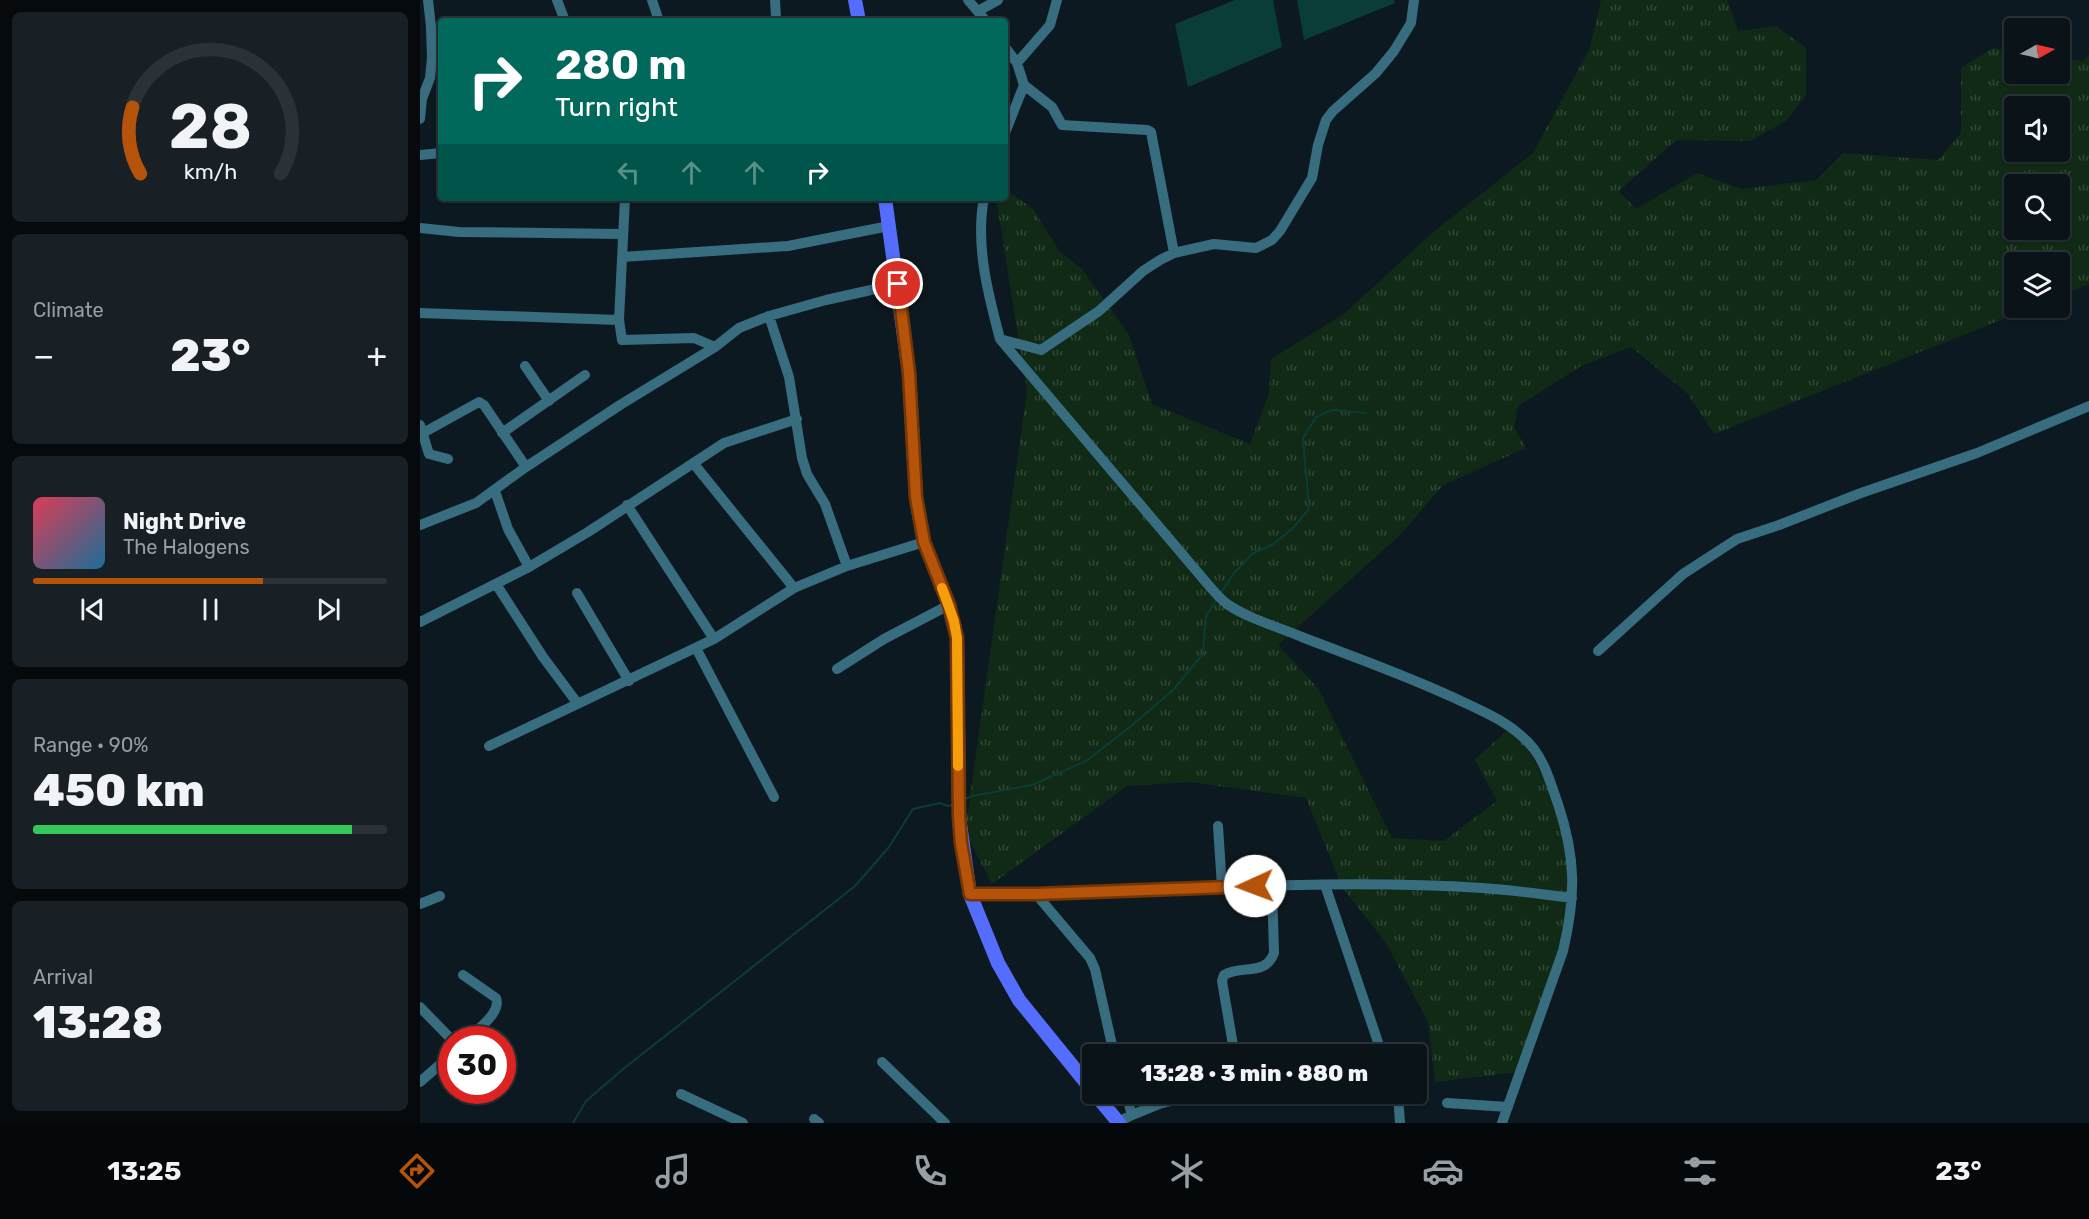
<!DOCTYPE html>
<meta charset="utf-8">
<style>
:root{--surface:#0a1318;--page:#182025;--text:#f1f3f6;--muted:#999ea2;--line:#2a3237;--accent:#b45309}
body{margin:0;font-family:Rubik,sans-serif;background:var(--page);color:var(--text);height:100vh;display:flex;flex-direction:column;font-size:22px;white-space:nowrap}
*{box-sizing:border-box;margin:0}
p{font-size:20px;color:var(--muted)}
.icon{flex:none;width:33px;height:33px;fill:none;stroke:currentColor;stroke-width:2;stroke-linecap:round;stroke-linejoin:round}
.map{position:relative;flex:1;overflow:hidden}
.drawer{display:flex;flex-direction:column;gap:12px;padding:12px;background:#060a0d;width:420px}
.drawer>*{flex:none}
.guide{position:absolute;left:18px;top:18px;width:570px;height:183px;border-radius:6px;box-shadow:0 2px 4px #0004,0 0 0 2px var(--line);background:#00695c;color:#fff;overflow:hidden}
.needle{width:39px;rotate:82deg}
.fabs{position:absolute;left:1584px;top:18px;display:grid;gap:12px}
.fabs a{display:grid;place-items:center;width:66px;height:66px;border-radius:6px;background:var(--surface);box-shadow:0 2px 4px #0004,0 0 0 2px var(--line);font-size:30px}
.speed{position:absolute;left:18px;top:1026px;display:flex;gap:12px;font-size:30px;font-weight:700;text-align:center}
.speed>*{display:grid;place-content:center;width:78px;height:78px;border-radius:50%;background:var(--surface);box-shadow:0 2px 4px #0004,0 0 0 2px var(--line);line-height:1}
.speed .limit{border:9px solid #d22;background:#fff;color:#111}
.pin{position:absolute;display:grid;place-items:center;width:51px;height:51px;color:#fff;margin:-26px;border:3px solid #fff;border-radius:50%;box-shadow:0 2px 6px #0007}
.me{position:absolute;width:66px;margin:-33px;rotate:268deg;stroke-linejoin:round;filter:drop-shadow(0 0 4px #0008)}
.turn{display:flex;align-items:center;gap:21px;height:126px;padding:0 18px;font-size:27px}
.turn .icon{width:78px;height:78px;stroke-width:2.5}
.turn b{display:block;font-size:42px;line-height:51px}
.lanes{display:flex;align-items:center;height:57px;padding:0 18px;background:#0003;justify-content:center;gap:30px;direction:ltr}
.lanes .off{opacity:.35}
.big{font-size:45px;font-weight:800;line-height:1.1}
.drawer .card{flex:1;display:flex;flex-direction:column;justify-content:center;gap:9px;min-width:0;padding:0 21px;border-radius:9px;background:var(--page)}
.drawer .dial{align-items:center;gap:0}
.dial svg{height:156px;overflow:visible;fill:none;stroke:var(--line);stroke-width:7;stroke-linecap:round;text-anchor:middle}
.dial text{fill:var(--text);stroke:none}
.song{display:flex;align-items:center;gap:18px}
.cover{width:72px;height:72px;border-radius:9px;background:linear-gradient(135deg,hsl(350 70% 55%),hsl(200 70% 35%))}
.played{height:6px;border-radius:3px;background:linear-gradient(90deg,var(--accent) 65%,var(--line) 65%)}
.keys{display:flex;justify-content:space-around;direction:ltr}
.heat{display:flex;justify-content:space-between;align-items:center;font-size:33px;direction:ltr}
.charge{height:9px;border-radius:4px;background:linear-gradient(90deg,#34c759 90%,var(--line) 0)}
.trip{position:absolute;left:662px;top:1044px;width:345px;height:60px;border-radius:6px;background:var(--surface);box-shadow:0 2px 4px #0004,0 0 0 2px var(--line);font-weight:800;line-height:60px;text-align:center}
.tabs{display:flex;height:96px;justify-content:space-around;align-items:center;background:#04080a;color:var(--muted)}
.tabs .icon{width:42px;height:42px}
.tabs .current{color:var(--accent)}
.tabs b{font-size:27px;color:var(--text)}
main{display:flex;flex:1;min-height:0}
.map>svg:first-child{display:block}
</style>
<main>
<section class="drawer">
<div class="card dial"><svg viewBox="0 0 100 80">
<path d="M14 69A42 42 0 1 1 86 69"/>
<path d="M14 69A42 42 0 0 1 10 35" stroke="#b45309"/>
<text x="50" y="56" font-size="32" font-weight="700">28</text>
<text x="50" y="72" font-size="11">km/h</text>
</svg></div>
<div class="card"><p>Climate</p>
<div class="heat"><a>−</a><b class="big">23°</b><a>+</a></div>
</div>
<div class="card">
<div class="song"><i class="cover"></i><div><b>Night Drive</b><p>The Halogens</p></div></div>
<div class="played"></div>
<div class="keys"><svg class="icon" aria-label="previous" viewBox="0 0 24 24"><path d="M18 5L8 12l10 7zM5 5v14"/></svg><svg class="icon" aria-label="pause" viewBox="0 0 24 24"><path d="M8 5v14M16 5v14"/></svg><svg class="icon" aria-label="next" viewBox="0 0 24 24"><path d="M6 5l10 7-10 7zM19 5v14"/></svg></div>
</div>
<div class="card"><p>Range · 90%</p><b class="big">450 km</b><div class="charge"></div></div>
<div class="card"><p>Arrival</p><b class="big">13:28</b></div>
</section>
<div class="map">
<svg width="1669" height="1123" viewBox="0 0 1669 1123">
<defs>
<pattern id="grass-tufts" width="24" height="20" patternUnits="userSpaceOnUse" patternTransform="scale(1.5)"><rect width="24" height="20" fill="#102a15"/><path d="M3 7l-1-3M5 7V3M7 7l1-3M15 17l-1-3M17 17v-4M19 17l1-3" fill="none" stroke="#324938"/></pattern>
</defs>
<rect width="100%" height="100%" fill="#0d1920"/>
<path fill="url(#grass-tufts)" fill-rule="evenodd" d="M1181,0H1307L1318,31L1356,26L1386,48V95L1366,121L1330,141L1256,140L1199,191L1216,209L1277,173L1322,189L1396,180L1423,153L1518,160L1541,133V68L1573,48L1594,51V74H1640V58L1663,61L1669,54V284L1640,296V262H1594V308H1611L1294,434L1268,394L1211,347L1161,366L1098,406L1094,427L1106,448L1023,485L981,534L858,645L898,688L972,838L1024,841L1077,801L1055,760L1088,729L1109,749L1135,802L1151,877L1142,939L1099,1072L1015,1082L1008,1022L966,943L922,887L886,798L770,782L707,786L572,884L545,832L607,391L576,198H585V189L613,209L640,252L662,269L709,335L732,404L830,444L849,393L851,359L924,314L1012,233L1113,153L1170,48ZM1594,106H1640V152H1594ZM1594,184H1640V230H1594Z"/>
<path fill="#0a3d36" d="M815,0H853L862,47L768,87L755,24Z
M877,0H974L975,3L884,40Z"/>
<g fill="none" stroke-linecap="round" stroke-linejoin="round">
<path stroke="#0a3d36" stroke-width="2" d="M800,594L815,572L832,554L852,545L872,529L889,509L883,438L896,417L912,410L946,413
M545,799L552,796L612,785L666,761L710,727L753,690L783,654L786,616L797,599
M153,1123L166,1101L202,1070L435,886L469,847L493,809L520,803L528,806L535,804"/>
<path stroke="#386c7f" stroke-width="10" d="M137,0L145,21
M232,0L239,21
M355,0L356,17
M548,0L566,21
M558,11L578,0
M585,47L597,63L604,85L632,107L642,125L727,130L731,132L754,253
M597,63L630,25L637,0
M0,119L2,99L10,78L12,58L11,27L8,0
M585,133L604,85
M0,155L21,153
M205,198L199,320L202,340L274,338L295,347
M564,198C555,244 568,294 580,339L785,581C792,589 799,598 807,604C829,619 858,627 882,637C936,658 991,677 1043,702C1069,714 1096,726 1114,749C1126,765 1131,785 1138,804C1156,858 1156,896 1143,951L1082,1123
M0,228L39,232L203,234
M202,257L368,246L469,226
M0,313L199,320
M349,316L369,377L382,458L387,474L405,504L427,566
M580,339L621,350L679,311L723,271L740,260L754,253L794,244L836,248L852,240L860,231L892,178L898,145L906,120L913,111L956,73L974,51L991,23L994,0
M105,366L129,401
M0,425L9,454L28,459
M3,433L59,402L64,405L106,467
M82,433L165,375
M274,464L374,588
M75,491L88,529L109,567
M207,505L294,639
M0,525L56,503L106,467L200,405L295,347L319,328L349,316L406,300L478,284
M76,584L123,657L158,704
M157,593L209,681
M0,622L109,567L168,532L304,443L377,419
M276,648L354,797
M1178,651L1263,574L1317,539L1359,525L1441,493L1557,453L1669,406
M417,669L464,639L529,605
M69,746L294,639L374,588L427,566L504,542
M798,826L802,887
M905,885L962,1054
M550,894C721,894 892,877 1062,888C1092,890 1122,894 1152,898
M616,894L670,958L675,969L694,1054
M0,904L20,896
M43,975L76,998C82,1013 56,1030 47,1040
M0,1007L32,1040
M814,1051L802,981L804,975C822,964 845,977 854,953L852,886
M462,1062L525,1123
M0,1082L32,1054
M261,1094L323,1123
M978,1094L980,1123
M1027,1103L1088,1107
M712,1115L739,1104L755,1100L858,1096L880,1094
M394,1119L399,1123
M698,1122L712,1115L706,1094"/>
<path stroke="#556dfd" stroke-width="14" d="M435,0L439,21
M465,198L489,373L496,497L504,542L529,605L537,638L539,817L550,894L578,963L599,1000L672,1090
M675,1094L699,1123"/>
</g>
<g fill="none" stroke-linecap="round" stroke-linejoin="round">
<g stroke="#753606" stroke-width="15">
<path id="route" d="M478,284L489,373L496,497L504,542L529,605L537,638L539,817L541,843L550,894H616L835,886"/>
</g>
<use href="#route" stroke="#b45309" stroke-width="10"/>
<path stroke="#f59e0b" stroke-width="10" d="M522,588L534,621L537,638L538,766"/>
</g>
</svg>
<div class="fabs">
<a><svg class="needle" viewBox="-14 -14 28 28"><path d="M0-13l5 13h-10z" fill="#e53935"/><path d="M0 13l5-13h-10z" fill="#999ea2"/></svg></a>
<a><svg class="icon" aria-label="sound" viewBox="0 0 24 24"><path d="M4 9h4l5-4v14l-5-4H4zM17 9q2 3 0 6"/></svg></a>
<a><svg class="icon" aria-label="search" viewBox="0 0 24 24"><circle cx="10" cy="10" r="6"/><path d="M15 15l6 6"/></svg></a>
<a><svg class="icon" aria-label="layers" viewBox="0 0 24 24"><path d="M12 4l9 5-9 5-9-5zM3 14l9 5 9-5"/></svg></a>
</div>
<div class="speed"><div class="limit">30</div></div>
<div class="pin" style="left:478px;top:284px;background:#d93025"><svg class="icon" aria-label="arrive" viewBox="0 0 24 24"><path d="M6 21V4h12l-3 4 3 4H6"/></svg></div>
<svg class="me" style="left:835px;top:886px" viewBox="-20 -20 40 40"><circle r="19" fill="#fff"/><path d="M0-13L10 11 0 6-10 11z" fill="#b45309"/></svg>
<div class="trip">13:28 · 3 min · 880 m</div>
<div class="guide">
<div class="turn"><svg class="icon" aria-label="right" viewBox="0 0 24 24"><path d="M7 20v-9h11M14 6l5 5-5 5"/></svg><div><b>280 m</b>Turn right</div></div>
<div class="lanes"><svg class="icon off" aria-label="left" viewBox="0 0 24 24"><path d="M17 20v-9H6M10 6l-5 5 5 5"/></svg><svg class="icon off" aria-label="ahead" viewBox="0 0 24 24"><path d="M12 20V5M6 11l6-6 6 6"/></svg><svg class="icon off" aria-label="ahead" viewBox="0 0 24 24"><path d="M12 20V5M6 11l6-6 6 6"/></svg><svg class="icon" aria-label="right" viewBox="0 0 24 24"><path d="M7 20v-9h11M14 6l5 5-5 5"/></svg></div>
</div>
</div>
</main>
<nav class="tabs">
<b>13:25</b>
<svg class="icon current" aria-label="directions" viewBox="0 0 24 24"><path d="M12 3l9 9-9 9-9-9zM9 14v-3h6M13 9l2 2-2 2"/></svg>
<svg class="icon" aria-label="music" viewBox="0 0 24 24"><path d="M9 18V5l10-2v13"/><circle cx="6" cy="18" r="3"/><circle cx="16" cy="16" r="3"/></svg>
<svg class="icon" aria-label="phone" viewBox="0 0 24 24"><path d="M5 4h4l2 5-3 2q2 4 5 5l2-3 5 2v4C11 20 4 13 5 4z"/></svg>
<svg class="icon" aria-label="climate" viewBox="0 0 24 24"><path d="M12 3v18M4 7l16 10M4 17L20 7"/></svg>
<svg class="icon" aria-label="car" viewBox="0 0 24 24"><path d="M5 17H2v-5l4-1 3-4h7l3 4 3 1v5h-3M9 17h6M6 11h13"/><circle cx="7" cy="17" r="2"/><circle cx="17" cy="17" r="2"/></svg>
<svg class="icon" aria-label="filters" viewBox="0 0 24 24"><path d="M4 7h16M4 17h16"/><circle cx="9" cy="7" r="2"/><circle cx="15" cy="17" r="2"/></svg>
<b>23°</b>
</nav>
